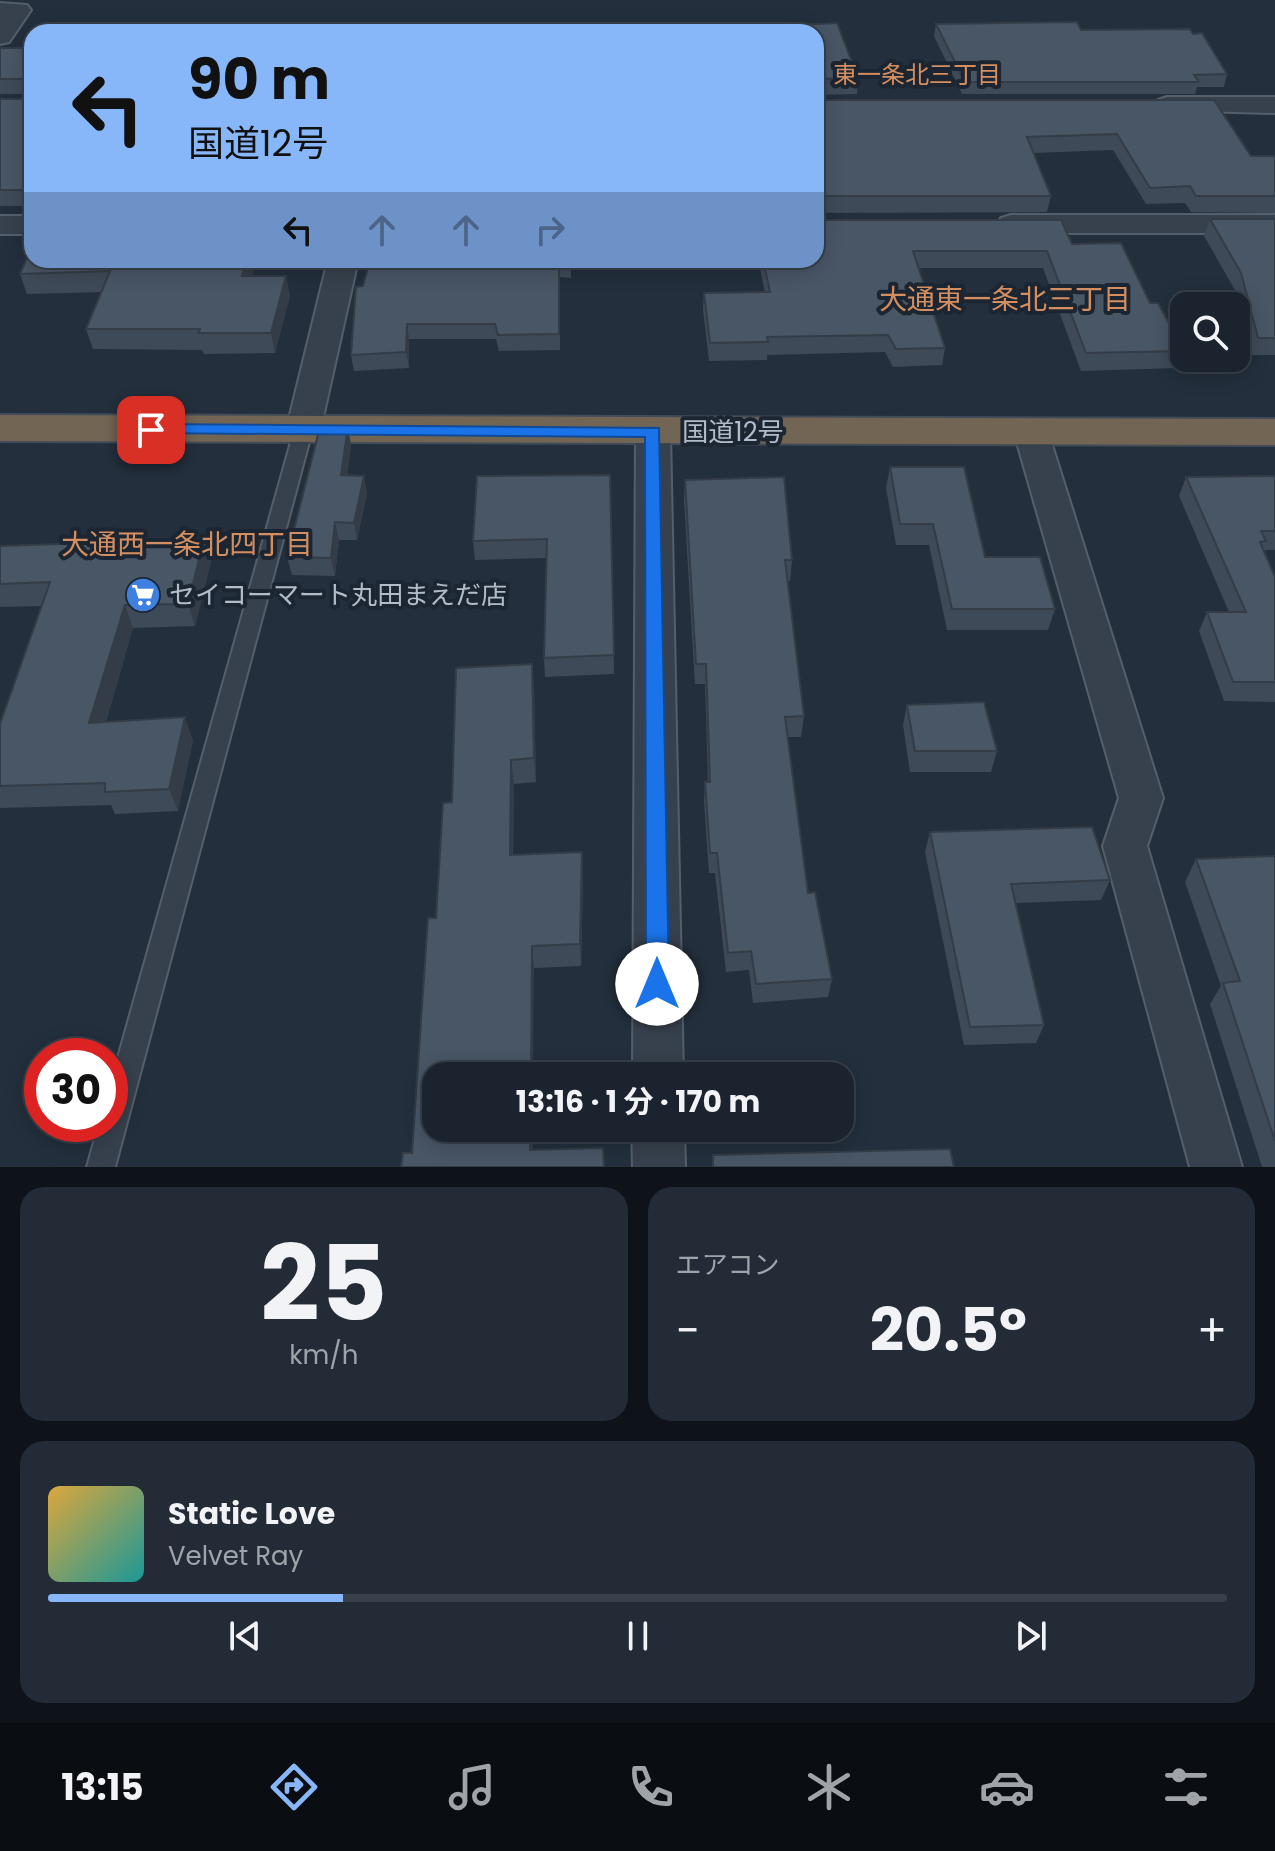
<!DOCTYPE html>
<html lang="ja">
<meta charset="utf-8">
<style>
:root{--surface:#1a232e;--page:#232b36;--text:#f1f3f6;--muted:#9fa4aa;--line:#38404a;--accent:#87b7f9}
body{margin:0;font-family:Poppins,"Noto Sans JP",sans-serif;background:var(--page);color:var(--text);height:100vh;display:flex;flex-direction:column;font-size:30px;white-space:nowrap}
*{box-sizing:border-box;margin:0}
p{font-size:26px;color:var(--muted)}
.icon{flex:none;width:44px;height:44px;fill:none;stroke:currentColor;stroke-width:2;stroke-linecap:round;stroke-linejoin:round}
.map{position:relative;height:1167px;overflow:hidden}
.drawer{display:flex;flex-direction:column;gap:20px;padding:20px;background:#0e1319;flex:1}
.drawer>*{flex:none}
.top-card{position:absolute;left:24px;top:24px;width:800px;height:244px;border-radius:24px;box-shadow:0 4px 20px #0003,0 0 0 2px var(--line);background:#87b7f9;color:#111;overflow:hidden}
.tools{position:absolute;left:1170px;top:292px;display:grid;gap:16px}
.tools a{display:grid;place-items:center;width:80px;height:80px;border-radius:16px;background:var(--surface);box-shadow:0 4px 20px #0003,0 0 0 2px var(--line);font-size:40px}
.speed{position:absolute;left:24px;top:1038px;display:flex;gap:16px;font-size:40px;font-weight:700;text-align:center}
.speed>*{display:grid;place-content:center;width:104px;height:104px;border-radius:50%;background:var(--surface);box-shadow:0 4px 20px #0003,0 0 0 2px var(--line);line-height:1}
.speed .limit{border:12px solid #d22;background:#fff;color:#111}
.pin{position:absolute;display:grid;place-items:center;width:68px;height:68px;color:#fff;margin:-34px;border-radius:16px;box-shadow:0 4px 12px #0006}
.me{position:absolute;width:88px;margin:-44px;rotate:0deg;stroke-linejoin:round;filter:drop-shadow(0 0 6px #0008)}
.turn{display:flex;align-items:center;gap:28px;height:168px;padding:0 32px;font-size:36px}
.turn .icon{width:104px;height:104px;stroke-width:2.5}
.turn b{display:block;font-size:56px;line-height:68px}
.lanes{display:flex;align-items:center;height:76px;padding:0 32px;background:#0003;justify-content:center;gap:40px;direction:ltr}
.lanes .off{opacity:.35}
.big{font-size:60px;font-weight:700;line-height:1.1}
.drawer .card{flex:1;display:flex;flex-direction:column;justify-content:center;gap:12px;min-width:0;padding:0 28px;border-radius:24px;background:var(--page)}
.drawer .dial{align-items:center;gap:0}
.dial b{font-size:104px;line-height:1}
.song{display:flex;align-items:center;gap:24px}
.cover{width:96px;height:96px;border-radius:12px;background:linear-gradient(135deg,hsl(40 70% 55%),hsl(180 70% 35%))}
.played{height:8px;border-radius:4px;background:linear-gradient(90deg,var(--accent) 25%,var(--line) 25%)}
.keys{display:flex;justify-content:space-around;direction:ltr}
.heat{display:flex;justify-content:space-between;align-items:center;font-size:44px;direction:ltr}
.drawer .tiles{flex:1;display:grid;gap:20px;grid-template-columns:1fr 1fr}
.card:last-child{grid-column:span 2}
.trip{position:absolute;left:422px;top:1062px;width:432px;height:80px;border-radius:24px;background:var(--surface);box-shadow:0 4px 20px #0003,0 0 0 2px var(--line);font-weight:700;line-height:80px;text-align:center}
.tab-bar{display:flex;height:128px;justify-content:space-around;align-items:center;background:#0a0e12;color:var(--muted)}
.tab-bar .icon{width:56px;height:56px}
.tab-bar .selected{color:var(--accent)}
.tab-bar b{font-size:36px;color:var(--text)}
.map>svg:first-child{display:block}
</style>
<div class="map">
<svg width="1275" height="1167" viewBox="0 0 1275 1167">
<rect width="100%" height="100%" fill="#232f3d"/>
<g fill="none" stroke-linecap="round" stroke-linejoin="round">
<g stroke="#555f6b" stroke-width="4">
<path id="lane" d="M303,425L312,431L115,1167H87L99,1124H110V1086L294,431Z"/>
</g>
<g stroke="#555f6b" stroke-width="4">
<path id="street" d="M0,3L27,5L31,10L9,42L0,44Z
M1167,97H1275V113L1158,110L1154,105L1158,100Z
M1011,215H1275V233H1011L1001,230L997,224L1001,218Z
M0,216H32V234H0Z
M328,260H358L320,431L315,439L303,442L291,439L286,431Z
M653,421L665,424L670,432L683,1076H633L636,432L641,424Z
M1031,421L1043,424L1048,432L1163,798L1147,846L1242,1167H1190L1103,846L1119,798L1014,432L1019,424Z
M632,1128H684L685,1167H633Z"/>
</g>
<g stroke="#424c58" stroke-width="4">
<path id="highway" d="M0,415L1275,419V445L0,441Z"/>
</g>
<use href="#lane" fill="#37414d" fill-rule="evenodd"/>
<use href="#street" fill="#37414d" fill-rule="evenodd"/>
<use href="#highway" fill="#736554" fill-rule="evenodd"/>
</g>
<path fill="#3f4a58" d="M837,23L858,78L857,94L816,95V32H795V25Z
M936,24L1193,34L1227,74L1224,87H1197L1195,94H962L934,36Z
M0,48H32V206H0V99H29V94H0Z
M818,100H1214L1251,156H1275V213L1191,212L1185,203L1146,204L1113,150L1034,153L1051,196L1047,212L816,213Z
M1210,219H1275V355H1252L1235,290L1204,236Z
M818,220L1072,244L1150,303L1184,351L1178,368L1081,371L1043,268H919L945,348L942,365L893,367L885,352L767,355V360L709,361L703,310L704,293L765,292L758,260H816Z
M257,260L252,276H286L290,296L275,353L204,354L202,350L93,349L86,329L102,292L27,294L20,274Z
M571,260V278L560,277V350L499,351L496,339H409V368L354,371L351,355L356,287Z
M351,445L347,476H364L367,494L357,540H339L335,576L292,575L287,557Z
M890,467L985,557L1055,609L1048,630H947L929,545H896L886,488Z
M610,475L614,674L545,677L544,658L546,558L475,560L473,541Z
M1275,476V550H1264L1275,577V702L1224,701L1199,631L1207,612H1229L1179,496L1186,477Z
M685,480L792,560L790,581H787L804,716L801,737H787L808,893L832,979L828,997L753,1003L749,970L726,972L715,873H709L704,802L705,782H708L705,684H695L684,501Z
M0,546L211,562L195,626L133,628L106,722L193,740L178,811L115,814L111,805L0,808V724L42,606L0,607Z
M532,664L534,688L536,782L514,784L513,855L583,875L581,966L534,968L436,1128H533V1150L412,1153L436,918L452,802Z
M907,705L997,751L991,772H910L903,725Z
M930,832L1110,880L1101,900L1015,903L1044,1025L1036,1043L964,1045L925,852Z
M1275,856V1167H1262L1210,1004L1221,986L1185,882L1196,859Z"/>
<path fill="#333c47" d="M246,260H257L246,296L242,276Z
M286,276L290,296L275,353L271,333Z
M407,324L409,339V368L406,352Z
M348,427L351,445L345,493L341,475Z
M364,476L367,494L357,540L354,523Z
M335,522L339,540L335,576L331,558Z
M204,539L211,562L195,626L188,604Z
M125,605L133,628L99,745L89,723Z
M532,664L534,688L536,782L534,758Z
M185,717L193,740L178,811L169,789Z
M511,760L514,784L512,878L510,855Z
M582,852L583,875L581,966L580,944Z
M532,946L534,968L533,1076H531Z
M530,1128H533V1167L530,1150Z"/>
<path fill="#495666" stroke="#333c47" stroke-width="2" d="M1077,22L1081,30L1190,29L1193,34L1202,33L1227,74L1194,75L1199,82H965L936,24Z
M837,23L858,78L816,79V32H798L795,25Z
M171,24L168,32H102L106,26Z
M0,48H32V190H0V99H29V79H0Z
M816,98L818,100H1214L1251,156H1275V196H1196L1190,186L1150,188L1117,134L1027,137L1051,196H818L816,198Z
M816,219L818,220H1061L1072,244L1121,243L1150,303H1158L1184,351L1086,353L1047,251H913L945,348L896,349L888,335L767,337L768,342L710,343L704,293L770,292L763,260H816Z
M1210,219H1275V338H1258L1241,273Z
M32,246V260H246L242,276H286L271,333H198L200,329H86L110,271L20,274Z
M370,260H571V262H559V334L498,335L495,324H407L406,352L351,355L356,287L363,286Z
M320,427H348L341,475L364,476L354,523L335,522L331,558L287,557Z
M890,467H964L985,557H1040L1055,609H952L933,524H900Z
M610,475L614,655L544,658L547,539L473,541L477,476Z
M1275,476V531H1261L1266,541L1260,542L1275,577V682H1233L1207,612H1246L1186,477Z
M784,477L792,560H785L804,716L785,717L808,893L815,892L832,979L756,984L751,951L728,953L717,853H710L705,782H710L706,664H696L685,480Z
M204,539L188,604L125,605L89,723L185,717L169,789L105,792V783L0,786V724L50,582L0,584V546Z
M532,664L534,758L511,760L510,855L582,852L580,944L532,946L531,1076H436V1128H530V1150L603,1148L604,1167H401L403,1153H412L428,918H436L443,803L452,802L456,668Z
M984,702L997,751H915L907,705Z
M1092,827L1110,880L1011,884L1044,1025L970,1027L930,832Z
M1275,856V1141L1223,983L1240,981L1196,859Z
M950,1149L954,1167H713V1155Z"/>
<path fill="#1a73e8" stroke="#114b97" stroke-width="2" d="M151,424L659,428L669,984L665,991L657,995L649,991L646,984L645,437L146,433L143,430Z"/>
<defs>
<g id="supermarket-disc" transform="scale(1.8)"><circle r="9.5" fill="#3f7fe0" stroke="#1c2632"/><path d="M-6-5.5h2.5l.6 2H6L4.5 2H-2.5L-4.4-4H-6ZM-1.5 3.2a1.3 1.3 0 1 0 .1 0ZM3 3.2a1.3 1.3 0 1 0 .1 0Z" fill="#fff"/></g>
</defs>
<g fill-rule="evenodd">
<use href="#supermarket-disc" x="143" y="595"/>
</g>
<g text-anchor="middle" stroke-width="8" stroke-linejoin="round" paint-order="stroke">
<g font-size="24" fill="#d58e60" stroke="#1c2632">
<text x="917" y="83">東一条北三丁目</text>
</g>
<g font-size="26" fill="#b2bcc8" stroke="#1c2632">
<text x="733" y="441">国道12号</text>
</g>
<g font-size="26" fill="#b2bcc8" stroke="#1c2632" text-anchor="start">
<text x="169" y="604">セイコーマート丸田まえだ店</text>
</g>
<g font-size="28" fill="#d58e60" stroke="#1c2632">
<text x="1005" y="309">大通東一条北三丁目</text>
<text x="187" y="554">大通西一条北四丁目</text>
</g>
</g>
</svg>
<div class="tools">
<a><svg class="icon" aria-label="search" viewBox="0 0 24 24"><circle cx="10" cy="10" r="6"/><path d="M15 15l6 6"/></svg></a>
</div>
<div class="speed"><div class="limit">30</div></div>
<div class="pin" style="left:151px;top:430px;background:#d93025"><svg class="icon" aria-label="arrive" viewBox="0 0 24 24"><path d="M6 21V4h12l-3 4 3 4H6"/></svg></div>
<svg class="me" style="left:657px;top:984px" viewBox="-20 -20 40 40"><circle r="19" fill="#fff"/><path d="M0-13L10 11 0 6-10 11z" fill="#1a73e8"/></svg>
<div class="trip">13:16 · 1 分 · 170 m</div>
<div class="top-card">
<div class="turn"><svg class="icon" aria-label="left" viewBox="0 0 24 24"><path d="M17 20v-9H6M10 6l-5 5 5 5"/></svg><div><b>90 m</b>国道12号</div></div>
<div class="lanes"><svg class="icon" aria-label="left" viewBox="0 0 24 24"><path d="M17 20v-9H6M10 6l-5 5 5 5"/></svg><svg class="icon off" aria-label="ahead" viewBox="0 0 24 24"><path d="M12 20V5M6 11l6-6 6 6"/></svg><svg class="icon off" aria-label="ahead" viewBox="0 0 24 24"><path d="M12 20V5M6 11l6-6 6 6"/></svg><svg class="icon off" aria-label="right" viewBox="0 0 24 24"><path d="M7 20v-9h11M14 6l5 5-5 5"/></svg></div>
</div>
</div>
<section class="drawer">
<div class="tiles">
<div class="card dial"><b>25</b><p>km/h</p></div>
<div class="card"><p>エアコン</p>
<div class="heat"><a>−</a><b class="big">20.5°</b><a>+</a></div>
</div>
<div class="card">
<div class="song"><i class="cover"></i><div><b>Static Love</b><p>Velvet Ray</p></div></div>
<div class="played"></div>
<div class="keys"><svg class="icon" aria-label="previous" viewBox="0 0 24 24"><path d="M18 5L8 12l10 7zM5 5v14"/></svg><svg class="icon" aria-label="pause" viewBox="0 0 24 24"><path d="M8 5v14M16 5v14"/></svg><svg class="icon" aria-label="next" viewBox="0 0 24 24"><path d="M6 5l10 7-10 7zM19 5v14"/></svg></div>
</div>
</div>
</section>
<nav class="tab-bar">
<b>13:15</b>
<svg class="icon selected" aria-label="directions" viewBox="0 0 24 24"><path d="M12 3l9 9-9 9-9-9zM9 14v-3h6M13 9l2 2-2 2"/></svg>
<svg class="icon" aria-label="music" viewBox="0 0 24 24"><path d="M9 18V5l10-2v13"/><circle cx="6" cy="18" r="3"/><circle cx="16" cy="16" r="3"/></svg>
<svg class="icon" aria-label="phone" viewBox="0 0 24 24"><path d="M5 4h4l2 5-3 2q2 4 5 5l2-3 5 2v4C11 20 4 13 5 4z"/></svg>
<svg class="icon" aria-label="climate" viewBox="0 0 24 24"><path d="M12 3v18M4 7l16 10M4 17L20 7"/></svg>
<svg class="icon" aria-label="car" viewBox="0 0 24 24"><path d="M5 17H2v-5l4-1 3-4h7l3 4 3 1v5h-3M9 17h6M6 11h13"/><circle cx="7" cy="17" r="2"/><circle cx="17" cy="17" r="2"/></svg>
<svg class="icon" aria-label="filters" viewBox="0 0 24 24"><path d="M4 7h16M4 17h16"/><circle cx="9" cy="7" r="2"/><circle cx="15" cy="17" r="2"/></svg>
</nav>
